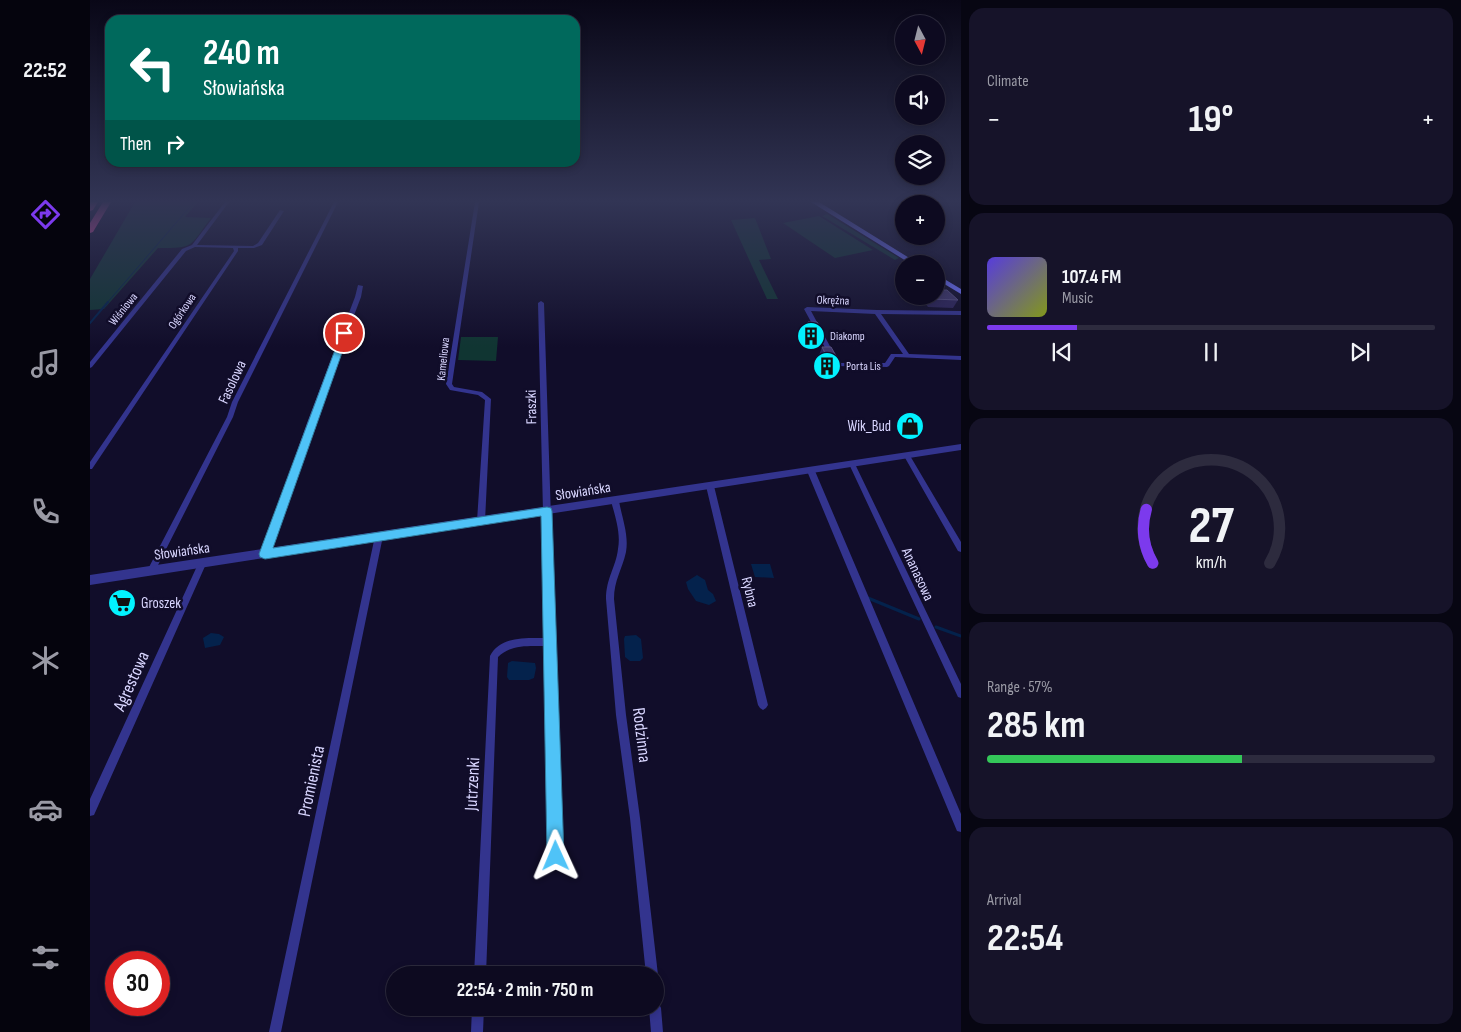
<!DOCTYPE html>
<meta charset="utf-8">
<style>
:root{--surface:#0d0a20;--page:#161329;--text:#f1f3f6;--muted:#9a9aa5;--line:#2d2b3e;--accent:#7c3aed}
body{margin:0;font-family:"Sofia Sans Condensed",sans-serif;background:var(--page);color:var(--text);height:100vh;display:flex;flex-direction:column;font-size:19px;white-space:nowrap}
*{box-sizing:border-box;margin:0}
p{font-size:16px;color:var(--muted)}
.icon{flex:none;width:28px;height:28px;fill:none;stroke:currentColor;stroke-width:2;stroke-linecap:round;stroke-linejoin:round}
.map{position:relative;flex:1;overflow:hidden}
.side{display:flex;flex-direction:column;gap:8px;padding:8px;background:#070612;width:500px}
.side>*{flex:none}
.banner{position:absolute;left:15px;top:15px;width:475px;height:152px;border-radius:15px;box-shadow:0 2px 8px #0003,0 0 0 1px var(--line);background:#00695c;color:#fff;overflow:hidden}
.needle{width:32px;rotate:173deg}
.buttons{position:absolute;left:805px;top:15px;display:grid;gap:10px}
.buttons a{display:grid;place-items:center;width:50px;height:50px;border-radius:50%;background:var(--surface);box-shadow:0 2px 8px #0003,0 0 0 1px var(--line);font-size:25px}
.speed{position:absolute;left:15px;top:951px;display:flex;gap:10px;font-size:25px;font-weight:700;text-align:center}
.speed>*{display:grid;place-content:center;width:65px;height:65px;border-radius:50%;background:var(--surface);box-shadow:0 2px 8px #0003,0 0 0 1px var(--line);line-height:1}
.speed .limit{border:8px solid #d22;background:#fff;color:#111}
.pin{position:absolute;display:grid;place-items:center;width:42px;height:42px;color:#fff;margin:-21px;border:2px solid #fff;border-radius:50%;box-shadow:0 1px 5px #0007}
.me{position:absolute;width:55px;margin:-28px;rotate:359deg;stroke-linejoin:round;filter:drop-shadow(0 0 4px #0008)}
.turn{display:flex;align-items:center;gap:18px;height:105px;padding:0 15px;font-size:22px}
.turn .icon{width:65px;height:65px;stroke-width:2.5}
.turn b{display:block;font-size:35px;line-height:42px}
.then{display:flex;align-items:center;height:48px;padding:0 15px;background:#0003;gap:10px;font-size:19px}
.big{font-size:38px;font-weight:700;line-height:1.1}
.side .widget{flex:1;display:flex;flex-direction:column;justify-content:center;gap:8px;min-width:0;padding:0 18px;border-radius:15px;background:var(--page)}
.side .dial{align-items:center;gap:0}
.dial svg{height:130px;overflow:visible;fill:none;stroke:var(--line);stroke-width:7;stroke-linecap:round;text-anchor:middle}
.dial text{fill:var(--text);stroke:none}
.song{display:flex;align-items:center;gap:15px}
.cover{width:60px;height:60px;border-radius:8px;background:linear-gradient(135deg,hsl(250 70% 55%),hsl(70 70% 35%))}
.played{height:5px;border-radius:2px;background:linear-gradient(90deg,var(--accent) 20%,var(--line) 20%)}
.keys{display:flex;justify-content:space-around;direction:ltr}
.heat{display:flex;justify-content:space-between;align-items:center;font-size:28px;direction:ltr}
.charge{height:8px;border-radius:4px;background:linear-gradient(90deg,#34c759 57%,var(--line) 0)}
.trip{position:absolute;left:296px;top:966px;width:278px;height:50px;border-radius:25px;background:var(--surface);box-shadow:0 2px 8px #0003,0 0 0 1px var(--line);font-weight:700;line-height:50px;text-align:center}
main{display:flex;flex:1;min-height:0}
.tab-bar{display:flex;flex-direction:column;width:90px;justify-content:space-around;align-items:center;background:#05040d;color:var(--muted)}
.tab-bar .icon{width:35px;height:35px}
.tab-bar .current{color:var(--accent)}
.tab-bar b{font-size:22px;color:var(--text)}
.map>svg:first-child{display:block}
</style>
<main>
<nav class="tab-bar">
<b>22:52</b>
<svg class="icon current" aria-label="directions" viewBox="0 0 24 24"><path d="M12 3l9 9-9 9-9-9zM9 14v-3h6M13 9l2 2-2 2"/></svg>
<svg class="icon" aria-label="music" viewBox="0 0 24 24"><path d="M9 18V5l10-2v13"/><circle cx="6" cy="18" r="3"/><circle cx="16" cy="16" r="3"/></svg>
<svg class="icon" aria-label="phone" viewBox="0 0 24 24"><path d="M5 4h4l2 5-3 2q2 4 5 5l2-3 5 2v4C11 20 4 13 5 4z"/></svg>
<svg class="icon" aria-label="climate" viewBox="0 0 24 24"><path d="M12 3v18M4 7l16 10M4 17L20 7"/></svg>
<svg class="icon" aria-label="car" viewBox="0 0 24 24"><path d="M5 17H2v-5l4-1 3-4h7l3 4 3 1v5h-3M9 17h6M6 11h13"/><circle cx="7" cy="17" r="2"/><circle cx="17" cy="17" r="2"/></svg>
<svg class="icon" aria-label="filters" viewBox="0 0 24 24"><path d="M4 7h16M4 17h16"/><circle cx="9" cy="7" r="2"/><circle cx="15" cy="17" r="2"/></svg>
</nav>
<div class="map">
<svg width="871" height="1032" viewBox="0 0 871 1032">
<rect width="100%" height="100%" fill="#110d2a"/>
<path fill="#103532" d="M45,202H108L95,217L121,218C99,247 105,248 68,248L14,309L0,310V279Z
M737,214L809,258L805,260L732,216Z
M729,216L783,250L745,258L693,223Z
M665,218L681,259L669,260L688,299H677L641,220Z
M371,337H408L406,361L368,360Z"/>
<path fill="#04224c" d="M661,564H680L684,578L665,577Z
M607,575L615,580L618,590L623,594L626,601L619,605L606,601L598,589L596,582Z
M121,633L129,634L134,637L130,645L115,648L113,638Z
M546,635L551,639L553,658L550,661H540L535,657L534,639L535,636Z
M422,661L445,663L446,668L444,678L439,680H419L417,677L418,663Z"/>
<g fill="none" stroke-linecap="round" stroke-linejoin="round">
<path stroke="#04224c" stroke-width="1" d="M17,303L104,202"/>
<path stroke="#04224c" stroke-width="2" d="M0,323L18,302"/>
<path stroke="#04224c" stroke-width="3" d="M778,598L829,619
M846,627L871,636"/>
<path fill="#33348e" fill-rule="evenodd" d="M135,202H139L107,245L163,246L168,243L190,210L194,211L172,245L164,248H148V251L2,469H0V462L144,251L143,248L105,247L96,251L2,367L0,368V362L92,249L102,245Z
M244,202H248L148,402L143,417L64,573L61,574L58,573L57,571L137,417L142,402Z
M385,202H389L362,384L364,387L392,392L401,399L395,521L394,523H388L387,521L395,400L388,395L360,390L356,384Z
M268,285L273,286L271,297L223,423L179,554L178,556H172L171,554L217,423L265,297Z
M451,301L454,303L472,856L470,860L466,862L462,860L460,856L456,646C439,646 421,644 408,657L396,975H384L400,656C410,636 436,638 456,638L448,303Z
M717,307L787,310L871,311V315L791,314L819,354L871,356V360L805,357L799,366L797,367L745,366L714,309ZM721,311L785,314L813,354H801L795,363H749Z
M815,454H819L871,542V552L868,551L814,456Z
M760,462H764L765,464L871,684V698L868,697L759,464Z
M721,468L725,471L871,814V832L867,831L717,471Z
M620,483L624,486L678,705L676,708L673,710L670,708L668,705L616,486Z
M525,498L529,501C532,518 539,535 536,552C532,570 524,580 524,599L536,715L550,818L568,975L565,980V975H556L540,818L526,715L516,599C516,578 526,567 528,549C531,533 525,516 521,501Z
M289,533L292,534L293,536L191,1032H179L285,536L286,534Z
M112,561L115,562L116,564L4,815L0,816V799L108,564L109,562Z
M565,1002L569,1004L571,1008L573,1032H561L559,1008H565Z
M382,1008H394L393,1032H381Z"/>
<path fill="#33348e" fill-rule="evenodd" d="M871,444V450L0,585V575Z"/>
<path fill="#6d71ff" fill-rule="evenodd" d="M721,202H729L829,264H821Z
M846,274L871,289V294L846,279Z"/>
<path fill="#ff51ad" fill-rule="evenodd" d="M0,202H8L3,210L0,211Z
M13,202H21L3,232L0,233V223Z"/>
</g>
<path fill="#2c2459" d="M812,270H814V285L808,278Z
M822,296H846L868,300L863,308L838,307L835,303H828Z
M718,322L732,330L727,340H718L714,332Z
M732,347L749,361L744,371H734L728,358Z"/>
<path fill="#3f376b" stroke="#575082" d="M846,290H857L868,300L842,299L840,296H846Z
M718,322H727L732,330L722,329Z
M732,347H741L749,361H739Z"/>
<linearGradient id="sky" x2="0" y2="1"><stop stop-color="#090717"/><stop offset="0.58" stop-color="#323555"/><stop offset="1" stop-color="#323555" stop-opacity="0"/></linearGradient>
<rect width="871" height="347" fill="url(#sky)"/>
<path fill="#4fc3f7" stroke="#337fa1" d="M252,331L259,333L183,548L457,507L461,508L462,511L474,856L472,862L466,864L460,862L457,856L451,516L175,559L170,557L169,554Z"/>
<defs>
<g id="building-disc" transform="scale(1.4375)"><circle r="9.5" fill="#02f2ff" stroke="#110d2a"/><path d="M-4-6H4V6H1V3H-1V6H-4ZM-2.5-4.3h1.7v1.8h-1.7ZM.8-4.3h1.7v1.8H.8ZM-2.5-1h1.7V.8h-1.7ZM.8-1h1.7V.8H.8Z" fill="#111"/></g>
<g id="shop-disc" transform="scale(1.4375)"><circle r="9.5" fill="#02f2ff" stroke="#110d2a"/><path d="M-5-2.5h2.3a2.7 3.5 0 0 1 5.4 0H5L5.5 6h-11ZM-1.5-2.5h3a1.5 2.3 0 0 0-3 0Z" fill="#111"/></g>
<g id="supermarket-disc" transform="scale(1.4375)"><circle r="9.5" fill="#02f2ff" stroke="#110d2a"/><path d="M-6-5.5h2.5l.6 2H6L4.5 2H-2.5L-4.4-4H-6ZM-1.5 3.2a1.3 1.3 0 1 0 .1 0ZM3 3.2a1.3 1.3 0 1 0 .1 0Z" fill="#111"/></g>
</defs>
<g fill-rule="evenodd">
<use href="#building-disc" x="721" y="336"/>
<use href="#building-disc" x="737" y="366"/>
<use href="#shop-disc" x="820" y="426"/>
<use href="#supermarket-disc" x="32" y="603"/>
</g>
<g text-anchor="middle" stroke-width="5" stroke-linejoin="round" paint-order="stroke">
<g font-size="12" fill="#d9d6ff" stroke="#110d2a">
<text transform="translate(743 300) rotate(2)" y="4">Okrężna</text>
<text transform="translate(33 309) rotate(-51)" y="4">Wiśniowa</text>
<text transform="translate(92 311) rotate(-56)" y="4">Ogórkowa</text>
<text transform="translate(353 359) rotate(-84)" y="4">Kameliowa</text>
</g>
<g font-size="12" fill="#d9d6ff" stroke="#110d2a" text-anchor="start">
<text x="740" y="340">Diakomp</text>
<text x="756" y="370">Porta Lis</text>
</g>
<g font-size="15" fill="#d9d6ff" stroke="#110d2a">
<text transform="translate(142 382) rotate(-65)" y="5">Fasolowa</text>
<text transform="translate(441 407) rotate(-91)" y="5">Fraszki</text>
<text transform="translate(493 491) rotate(-9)" y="5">Słowiańska</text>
<text transform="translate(92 551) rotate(-8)" y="5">Słowiańska</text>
<text transform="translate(828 574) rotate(65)" y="5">Ananasowa</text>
<text transform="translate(660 592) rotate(76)" y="5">Rybna</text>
</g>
<g font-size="15" fill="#d9d6ff" stroke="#110d2a" text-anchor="end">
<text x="801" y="431">Wik_Bud</text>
<text x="51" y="608" text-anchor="start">Groszek</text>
</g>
<g font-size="18" fill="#d9d6ff" stroke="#110d2a">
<text transform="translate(41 681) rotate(-66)" y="6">Agrestowa</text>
<text transform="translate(552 735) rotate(83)" y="6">Rodzinna</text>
<text transform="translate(221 781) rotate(-78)" y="6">Promienista</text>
<text transform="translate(382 784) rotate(-87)" y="6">Jutrzenki</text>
</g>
</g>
</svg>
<div class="buttons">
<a><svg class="needle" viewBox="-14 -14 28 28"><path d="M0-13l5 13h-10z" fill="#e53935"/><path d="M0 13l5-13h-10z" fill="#9a9aa5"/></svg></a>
<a><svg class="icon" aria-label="sound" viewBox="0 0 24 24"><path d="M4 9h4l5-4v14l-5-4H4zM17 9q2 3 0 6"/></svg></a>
<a><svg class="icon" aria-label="layers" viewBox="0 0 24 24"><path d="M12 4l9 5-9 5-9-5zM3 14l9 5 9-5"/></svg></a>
<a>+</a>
<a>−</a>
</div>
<div class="speed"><div class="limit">30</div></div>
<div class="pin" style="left:254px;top:333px;background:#d93025"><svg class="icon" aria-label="arrive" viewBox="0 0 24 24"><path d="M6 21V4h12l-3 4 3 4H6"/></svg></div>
<svg class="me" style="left:466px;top:856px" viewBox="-20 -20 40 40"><path d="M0-17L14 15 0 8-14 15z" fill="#4fc3f7" stroke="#fff" stroke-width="4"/></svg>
<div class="trip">22:54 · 2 min · 750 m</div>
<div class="banner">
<div class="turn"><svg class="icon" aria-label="left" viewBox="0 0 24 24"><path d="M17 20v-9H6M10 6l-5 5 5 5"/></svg><div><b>240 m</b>Słowiańska</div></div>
<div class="then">Then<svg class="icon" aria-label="right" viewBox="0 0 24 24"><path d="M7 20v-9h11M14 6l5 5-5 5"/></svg></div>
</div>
</div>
<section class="side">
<div class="widget"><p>Climate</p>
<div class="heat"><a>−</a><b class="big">19°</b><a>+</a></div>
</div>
<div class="widget">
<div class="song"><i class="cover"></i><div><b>107.4 FM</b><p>Music</p></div></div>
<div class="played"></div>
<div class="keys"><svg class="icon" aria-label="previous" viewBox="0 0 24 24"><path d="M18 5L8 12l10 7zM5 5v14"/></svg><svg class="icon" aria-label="pause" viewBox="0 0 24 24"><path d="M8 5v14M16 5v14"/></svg><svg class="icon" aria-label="next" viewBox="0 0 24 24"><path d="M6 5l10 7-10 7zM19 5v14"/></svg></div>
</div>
<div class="widget dial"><svg viewBox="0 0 100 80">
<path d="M14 69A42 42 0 1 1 86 69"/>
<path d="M14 69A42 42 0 0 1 10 36" stroke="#7c3aed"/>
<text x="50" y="56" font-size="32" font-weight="700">27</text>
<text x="50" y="72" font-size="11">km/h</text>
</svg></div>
<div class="widget"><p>Range · 57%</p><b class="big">285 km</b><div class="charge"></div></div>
<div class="widget"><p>Arrival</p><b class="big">22:54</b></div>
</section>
</main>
